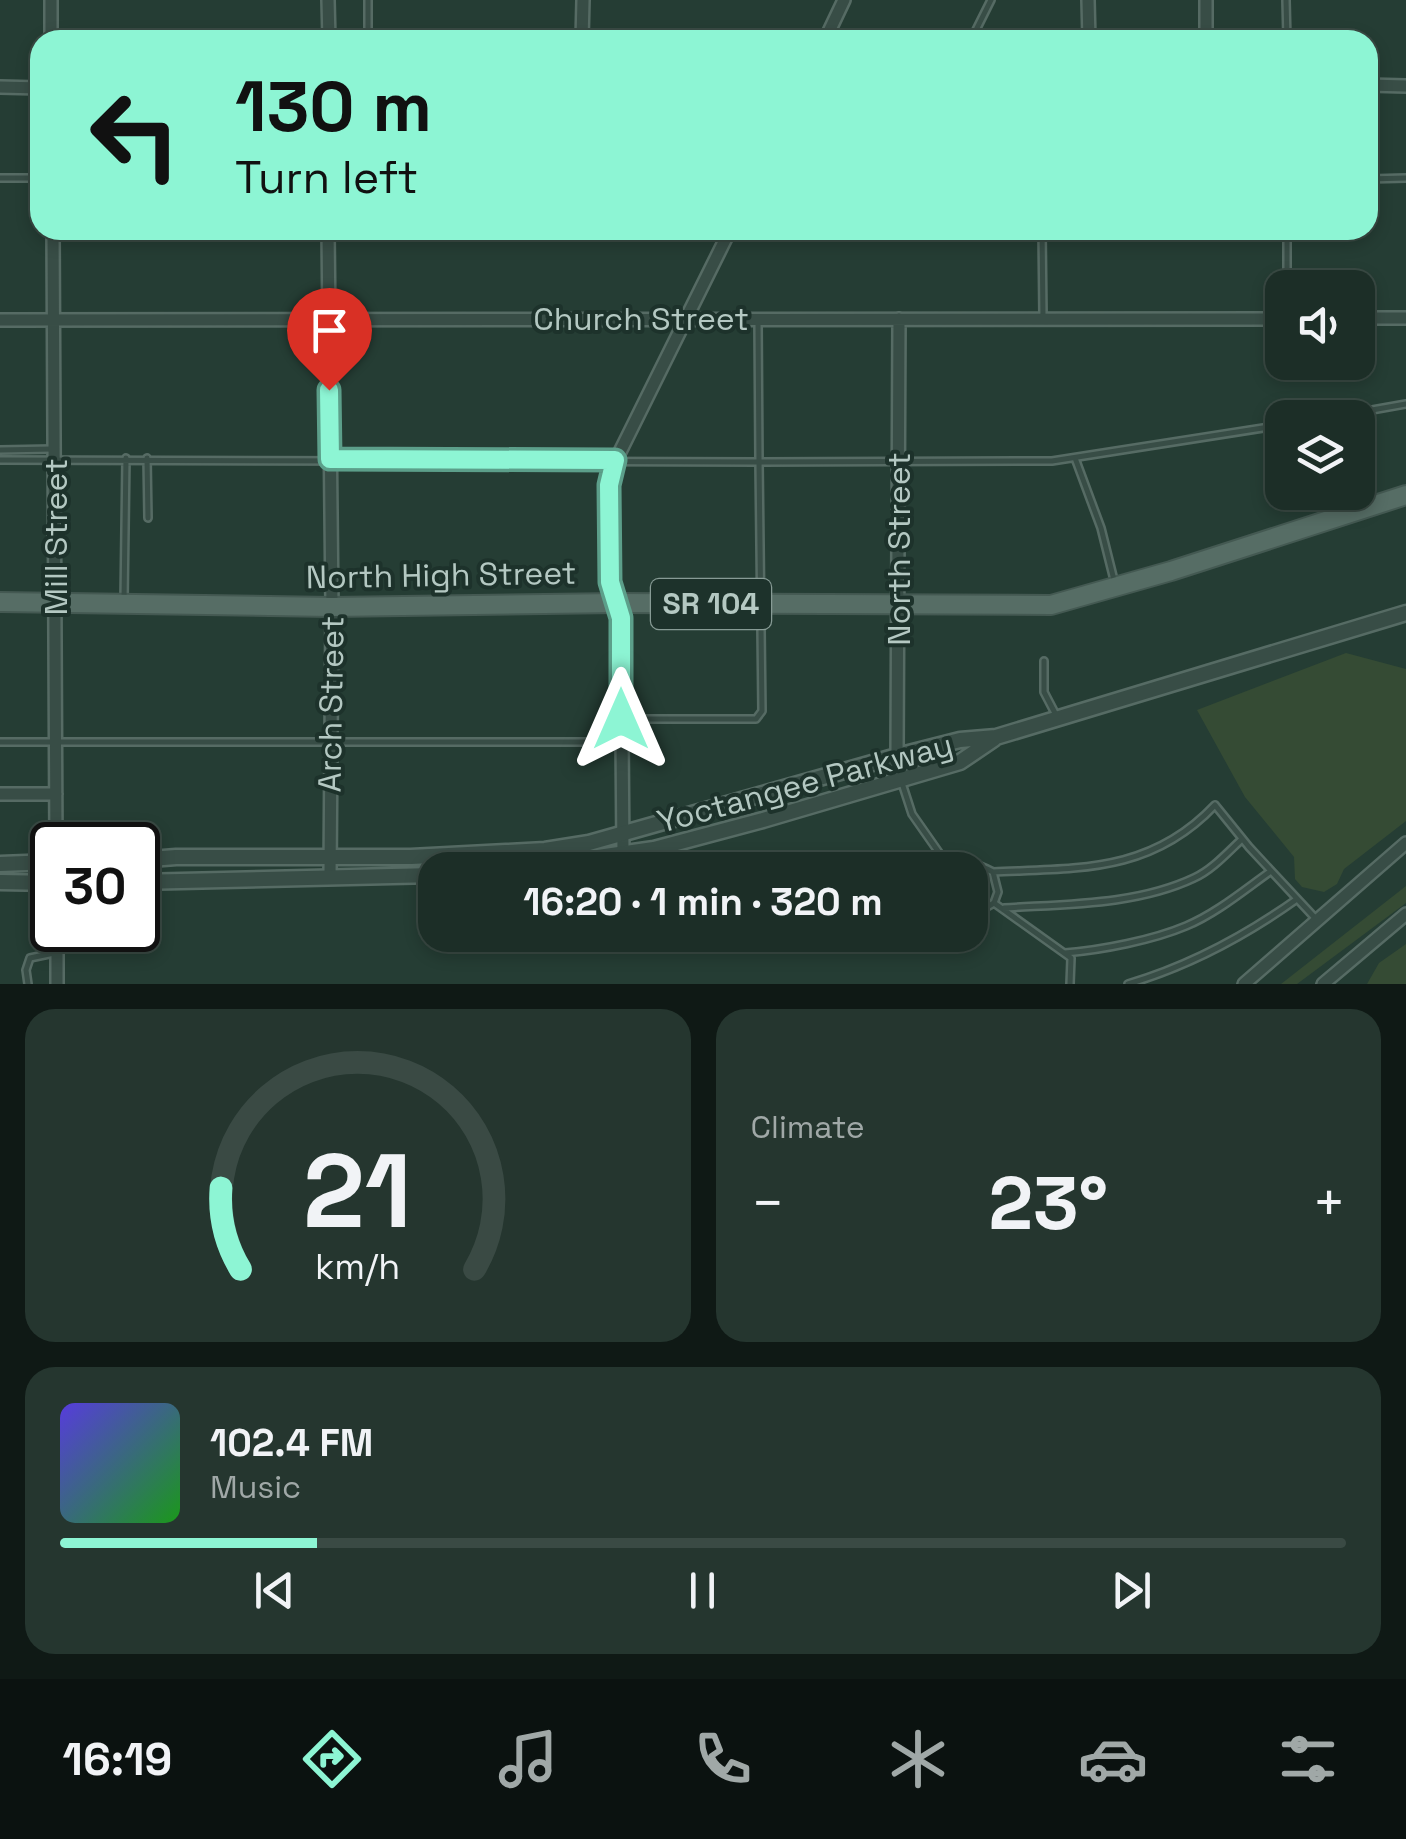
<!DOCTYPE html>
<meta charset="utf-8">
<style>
:root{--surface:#1c2e27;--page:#25362f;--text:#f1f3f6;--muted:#a0a8a7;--line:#3a4a44;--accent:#8df5d4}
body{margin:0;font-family:"Space Grotesk",sans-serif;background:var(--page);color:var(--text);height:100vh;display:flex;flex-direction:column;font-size:38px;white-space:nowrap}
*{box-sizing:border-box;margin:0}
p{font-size:32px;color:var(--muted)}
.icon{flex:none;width:55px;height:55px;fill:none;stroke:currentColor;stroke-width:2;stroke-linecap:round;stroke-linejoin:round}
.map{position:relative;height:984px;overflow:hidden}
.side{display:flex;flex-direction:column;gap:25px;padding:25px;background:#0f1915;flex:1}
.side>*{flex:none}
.top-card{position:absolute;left:30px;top:30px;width:1348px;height:210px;border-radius:30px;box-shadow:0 5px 15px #0003,0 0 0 2px var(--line);background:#8df5d4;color:#111;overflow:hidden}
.fabs{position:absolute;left:1265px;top:270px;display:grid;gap:20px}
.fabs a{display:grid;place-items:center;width:110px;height:110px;border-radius:20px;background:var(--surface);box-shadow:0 5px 15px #0003,0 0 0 2px var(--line);font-size:50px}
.speed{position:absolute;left:30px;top:822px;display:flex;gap:20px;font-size:50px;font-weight:700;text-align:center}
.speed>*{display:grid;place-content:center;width:130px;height:130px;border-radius:50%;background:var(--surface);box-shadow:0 5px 15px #0003,0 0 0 2px var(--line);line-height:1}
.speed .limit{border:5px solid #111;border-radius:15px;background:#fff;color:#111}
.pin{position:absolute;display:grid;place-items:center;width:85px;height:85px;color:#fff;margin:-102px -42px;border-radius:50% 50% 50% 0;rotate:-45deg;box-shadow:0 0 10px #0007}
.pin .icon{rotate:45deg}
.me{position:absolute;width:110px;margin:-55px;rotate:0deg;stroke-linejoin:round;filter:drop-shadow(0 0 8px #0008)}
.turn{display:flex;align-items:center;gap:35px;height:210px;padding:0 40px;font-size:45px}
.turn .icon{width:130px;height:130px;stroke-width:2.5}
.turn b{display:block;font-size:70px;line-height:85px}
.big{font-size:75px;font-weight:700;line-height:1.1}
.side .card{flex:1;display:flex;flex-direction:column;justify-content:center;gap:15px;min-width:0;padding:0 35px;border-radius:30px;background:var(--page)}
.side .dial{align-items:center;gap:0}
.dial svg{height:260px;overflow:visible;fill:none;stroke:var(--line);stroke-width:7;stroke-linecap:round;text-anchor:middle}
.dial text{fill:var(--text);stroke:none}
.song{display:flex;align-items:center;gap:30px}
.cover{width:120px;height:120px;border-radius:15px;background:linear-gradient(135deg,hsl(250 70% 55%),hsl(120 70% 35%))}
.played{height:10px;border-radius:5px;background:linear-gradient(90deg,var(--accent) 20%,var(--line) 20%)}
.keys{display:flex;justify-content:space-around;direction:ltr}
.heat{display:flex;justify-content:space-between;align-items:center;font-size:55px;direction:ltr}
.side .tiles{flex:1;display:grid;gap:25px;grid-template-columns:1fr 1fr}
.card:last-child{grid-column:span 2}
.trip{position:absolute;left:418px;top:852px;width:570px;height:100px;border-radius:30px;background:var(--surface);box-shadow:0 5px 15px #0003,0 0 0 2px var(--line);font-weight:700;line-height:100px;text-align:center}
.menu{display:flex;height:160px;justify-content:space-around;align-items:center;background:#0b1210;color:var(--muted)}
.menu .icon{width:70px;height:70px}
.menu .active{color:var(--accent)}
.menu b{font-size:45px;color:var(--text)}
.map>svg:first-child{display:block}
</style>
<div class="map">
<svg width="1406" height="984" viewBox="0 0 1406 984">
<rect width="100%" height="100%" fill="#253d34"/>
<path fill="#354b34" d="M1346,653L1406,669V821L1344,869L1337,884L1324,892L1302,887L1295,879L1294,857L1245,797L1197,710Z
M1406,886V903L1297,984H1281Z
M1406,944V984H1367L1379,963Z"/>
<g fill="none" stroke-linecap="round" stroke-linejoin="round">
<g stroke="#566b64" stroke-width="10">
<path id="service" d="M1286,0L1287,40
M368,40V0
M971,40L991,0
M0,178H40
M1368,179L1406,178
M1042,230L1043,316
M1287,288V230
M758,322L759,462L1052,461L1282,425
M1327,418L1406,404
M0,450L52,449
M147,458L148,518
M1075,458L1101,528L1115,584
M0,460L759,462L762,711L756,719H622
M124,600L126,458
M1044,661V692L1056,715
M0,742H618
M901,780L912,814L947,864
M947,864C964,860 978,864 993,872L998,892L994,903L980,911L970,912
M993,872C1079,868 1151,873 1215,805L1249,847L1316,919
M994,903L1071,958L1070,984
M1004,908C1067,904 1137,905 1194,878C1212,870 1228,852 1242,839
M1065,953C1102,950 1153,940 1186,926C1217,913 1244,890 1271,871
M28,984L26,970L30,958L54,953
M1128,984C1189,966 1245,936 1297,899"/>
</g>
<g stroke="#566b64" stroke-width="16">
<path id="minor" d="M51,0V40
M328,0L329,40
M1088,0L1089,40
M582,40L583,0
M825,40L844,0
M1206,40V0
M1368,85L1406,86
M0,87L40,88
M53,230L56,845
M328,230L332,607L330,877
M1358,318H1406
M899,319L897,756L901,779
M0,320L1282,319
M0,794H56
M623,854L621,618C607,571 604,517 612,468L730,230
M57,930V984
M1244,984L1406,843
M1323,984L1406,914"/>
</g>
<g stroke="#566b64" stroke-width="19">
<path id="tertiary" d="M138,860L176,857H411L545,850L589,843L897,756L960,740L996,737L1406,613
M0,864L52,862
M506,870L654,849L763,820L960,762L994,739
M0,882L52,883
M138,882L435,875"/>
</g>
<g stroke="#445952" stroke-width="22">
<path id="primary" d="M0,602L332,607L617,603L1051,605L1171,571L1406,495"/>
</g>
<use href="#service" stroke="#384d46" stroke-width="5"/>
<use href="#minor" stroke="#384d46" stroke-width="11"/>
<use href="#tertiary" stroke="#384d46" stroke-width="14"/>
<use href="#primary" stroke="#566d65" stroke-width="18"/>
</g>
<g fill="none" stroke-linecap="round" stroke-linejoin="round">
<g stroke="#5c9f8a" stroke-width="25">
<path id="route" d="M329,390L330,459L615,460L609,485L610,582L621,618V719"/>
</g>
<use href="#route" stroke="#8df5d4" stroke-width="18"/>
</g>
<g text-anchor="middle" stroke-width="8" stroke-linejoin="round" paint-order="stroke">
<rect fill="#1d322b" stroke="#879b95" stroke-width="2.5" x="651" y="579" width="120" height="50" rx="8"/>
<g font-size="30" font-weight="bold" fill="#b4c8c2">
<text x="711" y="614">SR 104</text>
</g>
<g font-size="32" fill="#b4c8c2" stroke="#1d322b">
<text x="641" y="330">Church Street</text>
<text transform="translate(56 537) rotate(-90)" y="11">Mill Street</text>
<text transform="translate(899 549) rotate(-90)" y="11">North Street</text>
<text transform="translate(441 575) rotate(-1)" y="11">North High Street</text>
<text transform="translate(331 704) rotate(-89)" y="11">Arch Street</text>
<text transform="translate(805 783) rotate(-15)" y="11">Yoctangee Parkway</text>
</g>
</g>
</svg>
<div class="fabs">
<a><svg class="icon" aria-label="sound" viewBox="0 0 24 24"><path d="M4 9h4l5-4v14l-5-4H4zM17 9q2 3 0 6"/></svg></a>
<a><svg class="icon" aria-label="layers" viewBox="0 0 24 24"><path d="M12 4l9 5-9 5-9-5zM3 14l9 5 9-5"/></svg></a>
</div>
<div class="speed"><div class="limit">30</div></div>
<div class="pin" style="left:329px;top:390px;background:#d93025"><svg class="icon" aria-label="arrive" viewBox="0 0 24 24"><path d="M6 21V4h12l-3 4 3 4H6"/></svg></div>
<svg class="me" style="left:621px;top:719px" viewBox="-20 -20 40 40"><path d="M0-17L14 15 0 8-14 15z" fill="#8df5d4" stroke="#fff" stroke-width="4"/></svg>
<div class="trip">16:20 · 1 min · 320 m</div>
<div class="top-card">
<div class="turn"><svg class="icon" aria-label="left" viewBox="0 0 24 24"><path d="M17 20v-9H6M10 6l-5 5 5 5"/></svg><div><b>130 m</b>Turn left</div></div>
</div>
</div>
<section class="side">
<div class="tiles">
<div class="card dial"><svg viewBox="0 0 100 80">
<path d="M14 69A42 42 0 1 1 86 69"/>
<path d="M14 69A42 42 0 0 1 8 44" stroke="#8df5d4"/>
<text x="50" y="56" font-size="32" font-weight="700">21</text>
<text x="50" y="72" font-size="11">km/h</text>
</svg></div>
<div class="card"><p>Climate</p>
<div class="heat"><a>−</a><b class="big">23°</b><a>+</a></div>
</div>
<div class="card">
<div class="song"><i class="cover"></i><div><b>102.4 FM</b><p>Music</p></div></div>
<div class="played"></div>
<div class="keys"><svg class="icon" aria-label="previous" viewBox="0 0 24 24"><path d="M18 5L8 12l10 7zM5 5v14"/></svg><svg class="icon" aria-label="pause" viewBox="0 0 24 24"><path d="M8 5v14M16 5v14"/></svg><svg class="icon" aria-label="next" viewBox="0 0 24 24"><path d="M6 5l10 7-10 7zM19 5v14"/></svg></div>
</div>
</div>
</section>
<nav class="menu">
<b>16:19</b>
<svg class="icon active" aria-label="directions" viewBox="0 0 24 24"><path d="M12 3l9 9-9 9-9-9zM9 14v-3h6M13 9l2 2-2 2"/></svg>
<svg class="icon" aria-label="music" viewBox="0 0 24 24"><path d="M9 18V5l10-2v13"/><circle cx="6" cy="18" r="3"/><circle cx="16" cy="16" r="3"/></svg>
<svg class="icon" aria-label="phone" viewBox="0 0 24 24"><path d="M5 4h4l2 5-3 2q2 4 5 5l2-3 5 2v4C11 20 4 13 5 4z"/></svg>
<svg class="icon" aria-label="climate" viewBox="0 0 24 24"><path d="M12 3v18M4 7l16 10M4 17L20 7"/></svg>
<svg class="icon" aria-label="car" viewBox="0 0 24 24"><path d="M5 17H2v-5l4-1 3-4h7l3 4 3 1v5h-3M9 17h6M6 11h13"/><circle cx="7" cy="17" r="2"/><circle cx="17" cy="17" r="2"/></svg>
<svg class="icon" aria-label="filters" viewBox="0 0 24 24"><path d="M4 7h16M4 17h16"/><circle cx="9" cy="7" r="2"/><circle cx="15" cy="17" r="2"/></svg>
</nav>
